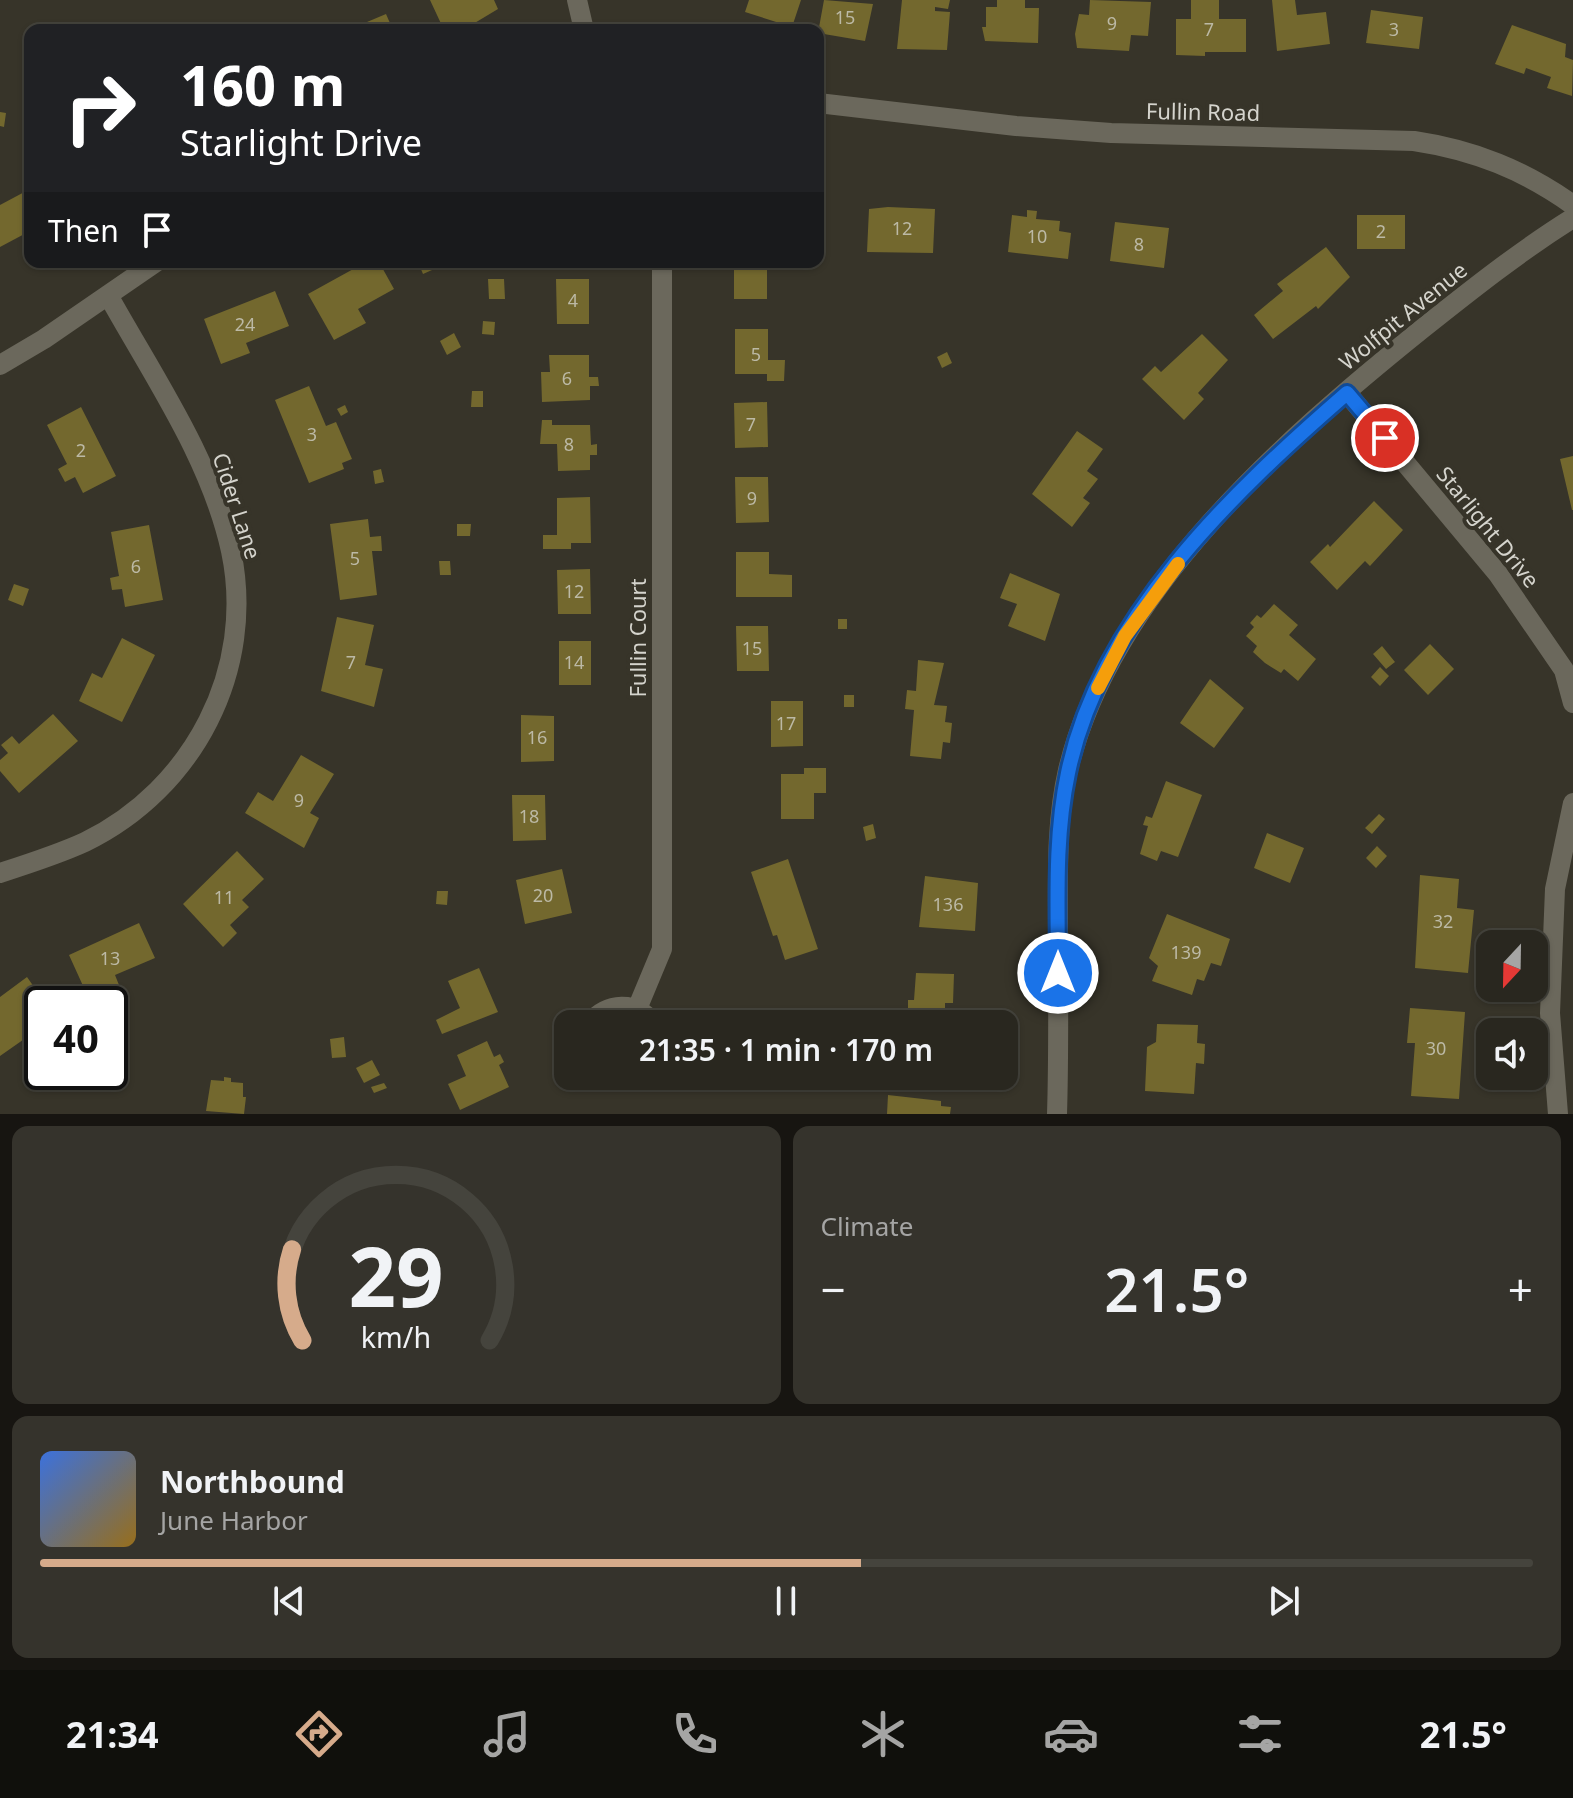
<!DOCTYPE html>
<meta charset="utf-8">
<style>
:root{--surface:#29271f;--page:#35332c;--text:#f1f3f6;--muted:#a5a5a4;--line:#45443d;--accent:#d6ab8b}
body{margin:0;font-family:"Noto Sans",sans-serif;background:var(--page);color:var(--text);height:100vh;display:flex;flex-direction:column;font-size:30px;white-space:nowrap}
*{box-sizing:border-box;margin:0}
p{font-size:26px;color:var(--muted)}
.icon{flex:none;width:44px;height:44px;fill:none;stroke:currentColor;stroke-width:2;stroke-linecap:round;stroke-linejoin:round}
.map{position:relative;height:1114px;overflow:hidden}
.drawer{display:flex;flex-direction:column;gap:12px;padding:12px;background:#171511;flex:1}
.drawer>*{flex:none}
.hud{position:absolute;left:24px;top:24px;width:800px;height:244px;border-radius:16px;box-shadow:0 2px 6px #0004,0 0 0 2px var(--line);background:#202124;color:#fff;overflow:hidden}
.needle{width:52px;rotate:202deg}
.buttons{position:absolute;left:1476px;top:930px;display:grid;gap:16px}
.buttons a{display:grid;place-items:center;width:72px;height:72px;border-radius:16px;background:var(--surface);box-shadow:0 2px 6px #0004,0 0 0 2px var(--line);font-size:40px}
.speed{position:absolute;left:24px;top:986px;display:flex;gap:16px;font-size:40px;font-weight:700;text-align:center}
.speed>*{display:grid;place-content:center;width:104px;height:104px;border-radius:50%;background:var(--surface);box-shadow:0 2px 6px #0004,0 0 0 2px var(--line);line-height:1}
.speed .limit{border:4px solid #111;border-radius:12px;background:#fff;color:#111}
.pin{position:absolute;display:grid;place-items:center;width:68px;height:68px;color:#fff;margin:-34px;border:4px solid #fff;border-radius:50%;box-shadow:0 2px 8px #0007}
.me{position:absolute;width:88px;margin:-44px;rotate:0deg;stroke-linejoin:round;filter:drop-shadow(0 0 6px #0008)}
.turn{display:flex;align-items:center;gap:28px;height:168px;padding:0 24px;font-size:36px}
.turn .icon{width:104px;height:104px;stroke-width:2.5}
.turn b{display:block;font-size:56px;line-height:68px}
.then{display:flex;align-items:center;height:76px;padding:0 24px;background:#0003;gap:16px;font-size:30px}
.big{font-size:60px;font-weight:600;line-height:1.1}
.drawer .card{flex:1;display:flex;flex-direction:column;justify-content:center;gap:12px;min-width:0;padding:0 28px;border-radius:16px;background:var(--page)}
.drawer .dial{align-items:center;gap:0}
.dial svg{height:208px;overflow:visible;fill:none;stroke:var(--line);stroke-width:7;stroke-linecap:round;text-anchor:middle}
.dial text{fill:var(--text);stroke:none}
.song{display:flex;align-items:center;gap:24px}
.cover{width:96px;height:96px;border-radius:12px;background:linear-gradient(135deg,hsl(220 70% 55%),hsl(40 70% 35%))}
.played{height:8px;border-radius:4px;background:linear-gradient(90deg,var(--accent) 55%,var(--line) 55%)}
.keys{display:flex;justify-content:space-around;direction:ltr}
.heat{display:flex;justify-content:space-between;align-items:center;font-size:44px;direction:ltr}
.drawer .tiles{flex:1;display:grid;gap:12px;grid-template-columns:1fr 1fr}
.card:last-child{grid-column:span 2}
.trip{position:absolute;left:554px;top:1010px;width:464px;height:80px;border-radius:16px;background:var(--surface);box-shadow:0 2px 6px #0004,0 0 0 2px var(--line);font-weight:600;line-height:80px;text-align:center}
.dock{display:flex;height:128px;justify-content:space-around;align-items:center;background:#10100c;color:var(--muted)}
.dock .icon{width:56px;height:56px}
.dock .active{color:var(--accent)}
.dock b{font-size:36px;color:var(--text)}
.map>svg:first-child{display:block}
</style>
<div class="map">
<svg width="1573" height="1114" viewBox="0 0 1573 1114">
<rect width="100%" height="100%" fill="#373429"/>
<path fill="#73682e" d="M430,0H494L498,9L463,30H444Z
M749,0H801L792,27L745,12Z
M824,0L873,4L865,41L818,33Z
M902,0H950L948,9L935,7V11L950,12L947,50L897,49Z
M997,0H1025V8H1039L1038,43L985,41L982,27H986V7H997Z
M1090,0L1151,2L1148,36L1131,35L1129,51L1077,48L1075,34L1079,14L1089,15Z
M1191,0H1219V19H1246V52H1205V56L1176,55V19H1191Z
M1272,0H1295L1297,15L1326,12L1330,44L1277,51Z
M1371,10L1423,17L1419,49L1366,43Z
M386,14L393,30H348Z
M1512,25L1566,44L1565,57L1573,60L1572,96L1547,88L1551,77L1526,68L1524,74L1495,64Z
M0,112L6,113L4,127L0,126Z
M30,189V231L0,247V205Z
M888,207L935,209L933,253L867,252L869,209Z
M1027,210L1037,211L1036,219L1060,221L1059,231L1071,233L1068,259L1008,252L1012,215L1027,217Z
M1357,215H1405V249H1357Z
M1115,222L1169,228L1164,268L1110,261Z
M1326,247L1350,277L1318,309L1316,306L1273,339L1254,315L1283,291L1277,284Z
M366,262H379L394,289L358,309L366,323L334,340L308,294Z
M418,262H450L423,274Z
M734,262H767V299H734Z
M488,279H504L505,299H489Z
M556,279H589V324H557Z
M275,291L289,326L246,343L250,353L221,364L204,319Z
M483,321L495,322L494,335L482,334Z
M735,329H768V360H785L784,381H767V374H735Z
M454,333L461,347L447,355L440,341Z
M1202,334L1228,360L1198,393L1204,399L1184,420L1142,379L1155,366L1161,372Z
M947,352L952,363L942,368L937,357Z
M549,355H589V377H598L599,386H590V400L542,402L541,372H550Z
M309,386L326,426L336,422L352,459L342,463L344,469L309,483L275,400Z
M472,391H483V407H471Z
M767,402L768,447L735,448L734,403Z
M345,405L348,412L341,416L337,409Z
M81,407L116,476L83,493L75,477L65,482L58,469L67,464L47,425Z
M542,420H552V425H590L591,445L597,444V455H590V470L558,471L557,444H540Z
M1077,431L1103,449L1087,471L1098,479L1083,498L1090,503L1072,527L1032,494Z
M1573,456V510H1572L1560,459Z
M381,469L384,482L375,484L373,471Z
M735,477H768L769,522L736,523Z
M590,497L591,543H571V549H543V535H557V498Z
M1374,501L1403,530L1370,566L1365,561L1337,590L1310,562L1328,544L1330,547Z
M368,519L370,537L381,536L382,551H372L377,595L340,600L330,524Z
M457,524H471L470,536H457Z
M149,525L163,600L125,607L122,589L112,590L110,578L119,576L111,532Z
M736,552H769V574L792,575V597H736Z
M439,561H450L451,575H440Z
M590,569L591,614H558L557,570Z
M1010,573L1060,594L1045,641L1008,626L1017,604L1000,598Z
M14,584L29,589L23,606L8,600Z
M1274,604L1298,625L1289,635L1316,659L1298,681L1284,669L1281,673L1265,663L1253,652L1257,646L1246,636L1254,627L1250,623L1257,615L1261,618Z
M337,617L374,625L365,665L383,669L374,707L321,691Z
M838,619H847V629H838Z
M736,626H768L769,671H737Z
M122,638L155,655L122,722L79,701L92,673L102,678Z
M559,641H591V685H559Z
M1430,644L1454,669L1428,695L1404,670Z
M1382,646L1395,662L1386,669L1373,654Z
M918,660L944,663L934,705L947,706L945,722L952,723L950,743L943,742L941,759L910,756L914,710L905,709L907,690L916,691Z
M1380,667L1389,676L1380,686L1371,677Z
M1210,679L1244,708L1214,748L1180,723Z
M844,695H854V707H844Z
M771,701H803V746L771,747Z
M53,714L78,741L19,793L0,771V760L8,753L1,745L12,736L19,744Z
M521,715L554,716V761L521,762Z
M301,755L334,774L310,813L319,818L304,848L245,813L258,792L273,801Z
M804,768H826V793H814V819H781V774H804Z
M1166,781L1202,795L1178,857L1161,851L1157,861L1140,854L1148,826L1143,825L1146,816L1152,818Z
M512,795H545L546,840L513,841Z
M1379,814L1385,819L1372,834L1365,828Z
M873,824L876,838L866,841L863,827Z
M1267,833L1304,848L1290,883L1254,868Z
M1377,846L1387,856L1376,868L1366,858Z
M237,851L264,879L242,900L249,907L230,925L237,933L223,947L183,904Z
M788,859L818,949L785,960L777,935L773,936L751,872Z
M562,869L572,913L525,924L516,880Z
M1420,875L1459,879L1457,908L1474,910L1468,973L1415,968Z
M925,876L978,883L975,931L919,927Z
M437,891H448L447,905L436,904Z
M1167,914L1230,939L1221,966L1211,963L1204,981L1197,979L1192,995L1152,981L1158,966L1149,958Z
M139,923L155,958L115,975L119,985L89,999L69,955Z
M479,968L498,1012L442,1034L436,1020L460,1008L448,981Z
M916,973L954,974L953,1003H945V1017H955L954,1024H908V1000H914Z
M27,977L46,1004H42V1013L24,1026L30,1035L0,1056V997Z
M1410,1008L1465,1012L1459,1099L1411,1096L1415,1043H1407Z
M1157,1024L1198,1025L1197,1043L1205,1044L1204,1064L1196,1063L1194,1094L1145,1091L1147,1047L1156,1042Z
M344,1037L346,1057L332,1058L330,1039Z
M487,1041L494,1057L500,1054L504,1062L499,1065L509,1087L460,1110L448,1084L466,1076L457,1055Z
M372,1060L380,1075L364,1083L356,1068Z
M224,1077L231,1078V1082L243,1083V1097H246L244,1114L206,1111L211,1080L224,1081Z
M384,1083L387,1088L374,1093L371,1087Z
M888,1095L941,1101V1106L951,1107L950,1114H887Z"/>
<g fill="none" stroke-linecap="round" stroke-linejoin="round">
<path stroke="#6b685c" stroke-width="20" d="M577,0L584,30
M818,103L1016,126L1111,133L1414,141C1474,150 1524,170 1573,205
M0,365L44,339L156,262
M1347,393L1498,574L1564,670L1573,703
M0,873C28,864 59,854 85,842C194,789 256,669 231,551C211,459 153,376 108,295
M637,1009L662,949V262
M589,1024C607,1002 636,1000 654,1024
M602,1076L619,1081L640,1076
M1558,1114L1550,1013L1555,889L1573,803"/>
<path stroke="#6b685c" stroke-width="20" d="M1057,1114C1059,1051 1058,989 1058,926C1058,874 1056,822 1068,770C1111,591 1284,440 1422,329C1471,290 1520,251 1573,218"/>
</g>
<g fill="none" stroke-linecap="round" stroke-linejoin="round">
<g stroke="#114b97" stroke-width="20">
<path id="route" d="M1058,973C1058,906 1054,839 1068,773C1100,618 1232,493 1347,393L1385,438"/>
</g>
<use href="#route" stroke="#1a73e8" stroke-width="14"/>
<path stroke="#f59e0b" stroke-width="14" d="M1098,688L1125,636L1178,564"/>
</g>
<g text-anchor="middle" stroke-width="8" stroke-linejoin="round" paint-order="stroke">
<g font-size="18" fill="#bcb9a5">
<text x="845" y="24">15</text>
<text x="1112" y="30">9</text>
<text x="1209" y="36">7</text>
<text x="1394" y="36">3</text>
<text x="902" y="235">12</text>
<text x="1381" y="238">2</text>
<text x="1037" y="243">10</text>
<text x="1139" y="251">8</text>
<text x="573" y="307">4</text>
<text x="245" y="331">24</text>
<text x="756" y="361">5</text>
<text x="567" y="385">6</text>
<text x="751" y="431">7</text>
<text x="312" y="441">3</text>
<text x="569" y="451">8</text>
<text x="81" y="457">2</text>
<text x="752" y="505">9</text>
<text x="355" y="565">5</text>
<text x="136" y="573">6</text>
<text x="574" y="598">12</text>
<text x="752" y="655">15</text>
<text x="351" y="669">7</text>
<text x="574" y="669">14</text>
<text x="786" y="730">17</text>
<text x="537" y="744">16</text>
<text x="299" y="807">9</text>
<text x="529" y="823">18</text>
<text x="543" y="902">20</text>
<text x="224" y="904">11</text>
<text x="948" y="911">136</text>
<text x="1443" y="928">32</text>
<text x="1186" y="959">139</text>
<text x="110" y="965">13</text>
<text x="1436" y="1055">30</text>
</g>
<g font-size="22" fill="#d5d4cd" stroke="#373429">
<text transform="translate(1203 112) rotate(1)" y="8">Fullin Road</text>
<text transform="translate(1403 316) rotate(-39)" y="8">Wolfpit Avenue</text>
<text transform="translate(237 506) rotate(72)" y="8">Cider Lane</text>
<text transform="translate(1488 527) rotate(51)" y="8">Starlight Drive</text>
<text transform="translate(638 638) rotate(-90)" y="8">Fullin Court</text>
</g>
</g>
</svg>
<div class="buttons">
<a><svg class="needle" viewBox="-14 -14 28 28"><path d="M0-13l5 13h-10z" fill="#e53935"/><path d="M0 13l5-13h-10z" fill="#a5a5a4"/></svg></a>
<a><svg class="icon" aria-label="sound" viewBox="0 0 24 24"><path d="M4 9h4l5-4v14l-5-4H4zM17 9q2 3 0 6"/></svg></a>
</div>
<div class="speed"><div class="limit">40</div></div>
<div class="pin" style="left:1385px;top:438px;background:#d93025"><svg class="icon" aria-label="arrive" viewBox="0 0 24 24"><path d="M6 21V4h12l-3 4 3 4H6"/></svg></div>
<svg class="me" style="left:1058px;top:973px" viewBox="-20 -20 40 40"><circle r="17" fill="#1a73e8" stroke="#fff" stroke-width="3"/><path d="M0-11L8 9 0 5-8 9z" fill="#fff"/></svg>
<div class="trip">21:35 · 1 min · 170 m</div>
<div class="hud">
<div class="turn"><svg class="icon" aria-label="right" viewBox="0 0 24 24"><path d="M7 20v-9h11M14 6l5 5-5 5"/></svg><div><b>160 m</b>Starlight Drive</div></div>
<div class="then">Then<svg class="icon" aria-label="arrive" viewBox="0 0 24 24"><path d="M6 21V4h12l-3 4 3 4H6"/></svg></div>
</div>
</div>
<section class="drawer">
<div class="tiles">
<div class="card dial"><svg viewBox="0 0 100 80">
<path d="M14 69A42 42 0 1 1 86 69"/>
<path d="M14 69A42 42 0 0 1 10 34" stroke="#d6ab8b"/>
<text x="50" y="56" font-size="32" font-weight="700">29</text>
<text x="50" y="72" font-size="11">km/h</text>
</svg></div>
<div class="card"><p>Climate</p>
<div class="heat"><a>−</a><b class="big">21.5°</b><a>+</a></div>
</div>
<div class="card">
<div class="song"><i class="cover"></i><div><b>Northbound</b><p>June Harbor</p></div></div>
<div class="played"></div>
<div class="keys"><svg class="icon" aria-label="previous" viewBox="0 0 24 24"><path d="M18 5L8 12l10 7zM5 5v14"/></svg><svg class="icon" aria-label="pause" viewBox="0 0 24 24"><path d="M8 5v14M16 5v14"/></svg><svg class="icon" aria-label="next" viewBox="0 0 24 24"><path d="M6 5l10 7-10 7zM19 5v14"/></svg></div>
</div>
</div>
</section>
<nav class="dock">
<b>21:34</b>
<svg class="icon active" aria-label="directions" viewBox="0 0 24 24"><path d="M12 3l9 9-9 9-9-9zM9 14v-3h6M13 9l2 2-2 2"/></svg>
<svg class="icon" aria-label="music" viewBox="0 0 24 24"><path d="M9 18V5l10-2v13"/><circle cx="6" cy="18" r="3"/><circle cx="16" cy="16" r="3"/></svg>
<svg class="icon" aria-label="phone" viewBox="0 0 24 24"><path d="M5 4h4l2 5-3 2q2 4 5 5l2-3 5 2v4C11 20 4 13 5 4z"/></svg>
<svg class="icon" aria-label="climate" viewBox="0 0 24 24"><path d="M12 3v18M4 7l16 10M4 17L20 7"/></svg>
<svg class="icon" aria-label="car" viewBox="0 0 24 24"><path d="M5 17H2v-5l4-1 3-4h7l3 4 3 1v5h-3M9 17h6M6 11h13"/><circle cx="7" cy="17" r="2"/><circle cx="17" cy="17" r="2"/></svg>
<svg class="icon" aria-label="filters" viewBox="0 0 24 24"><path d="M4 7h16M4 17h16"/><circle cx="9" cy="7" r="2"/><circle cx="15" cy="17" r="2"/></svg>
<b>21.5°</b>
</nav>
